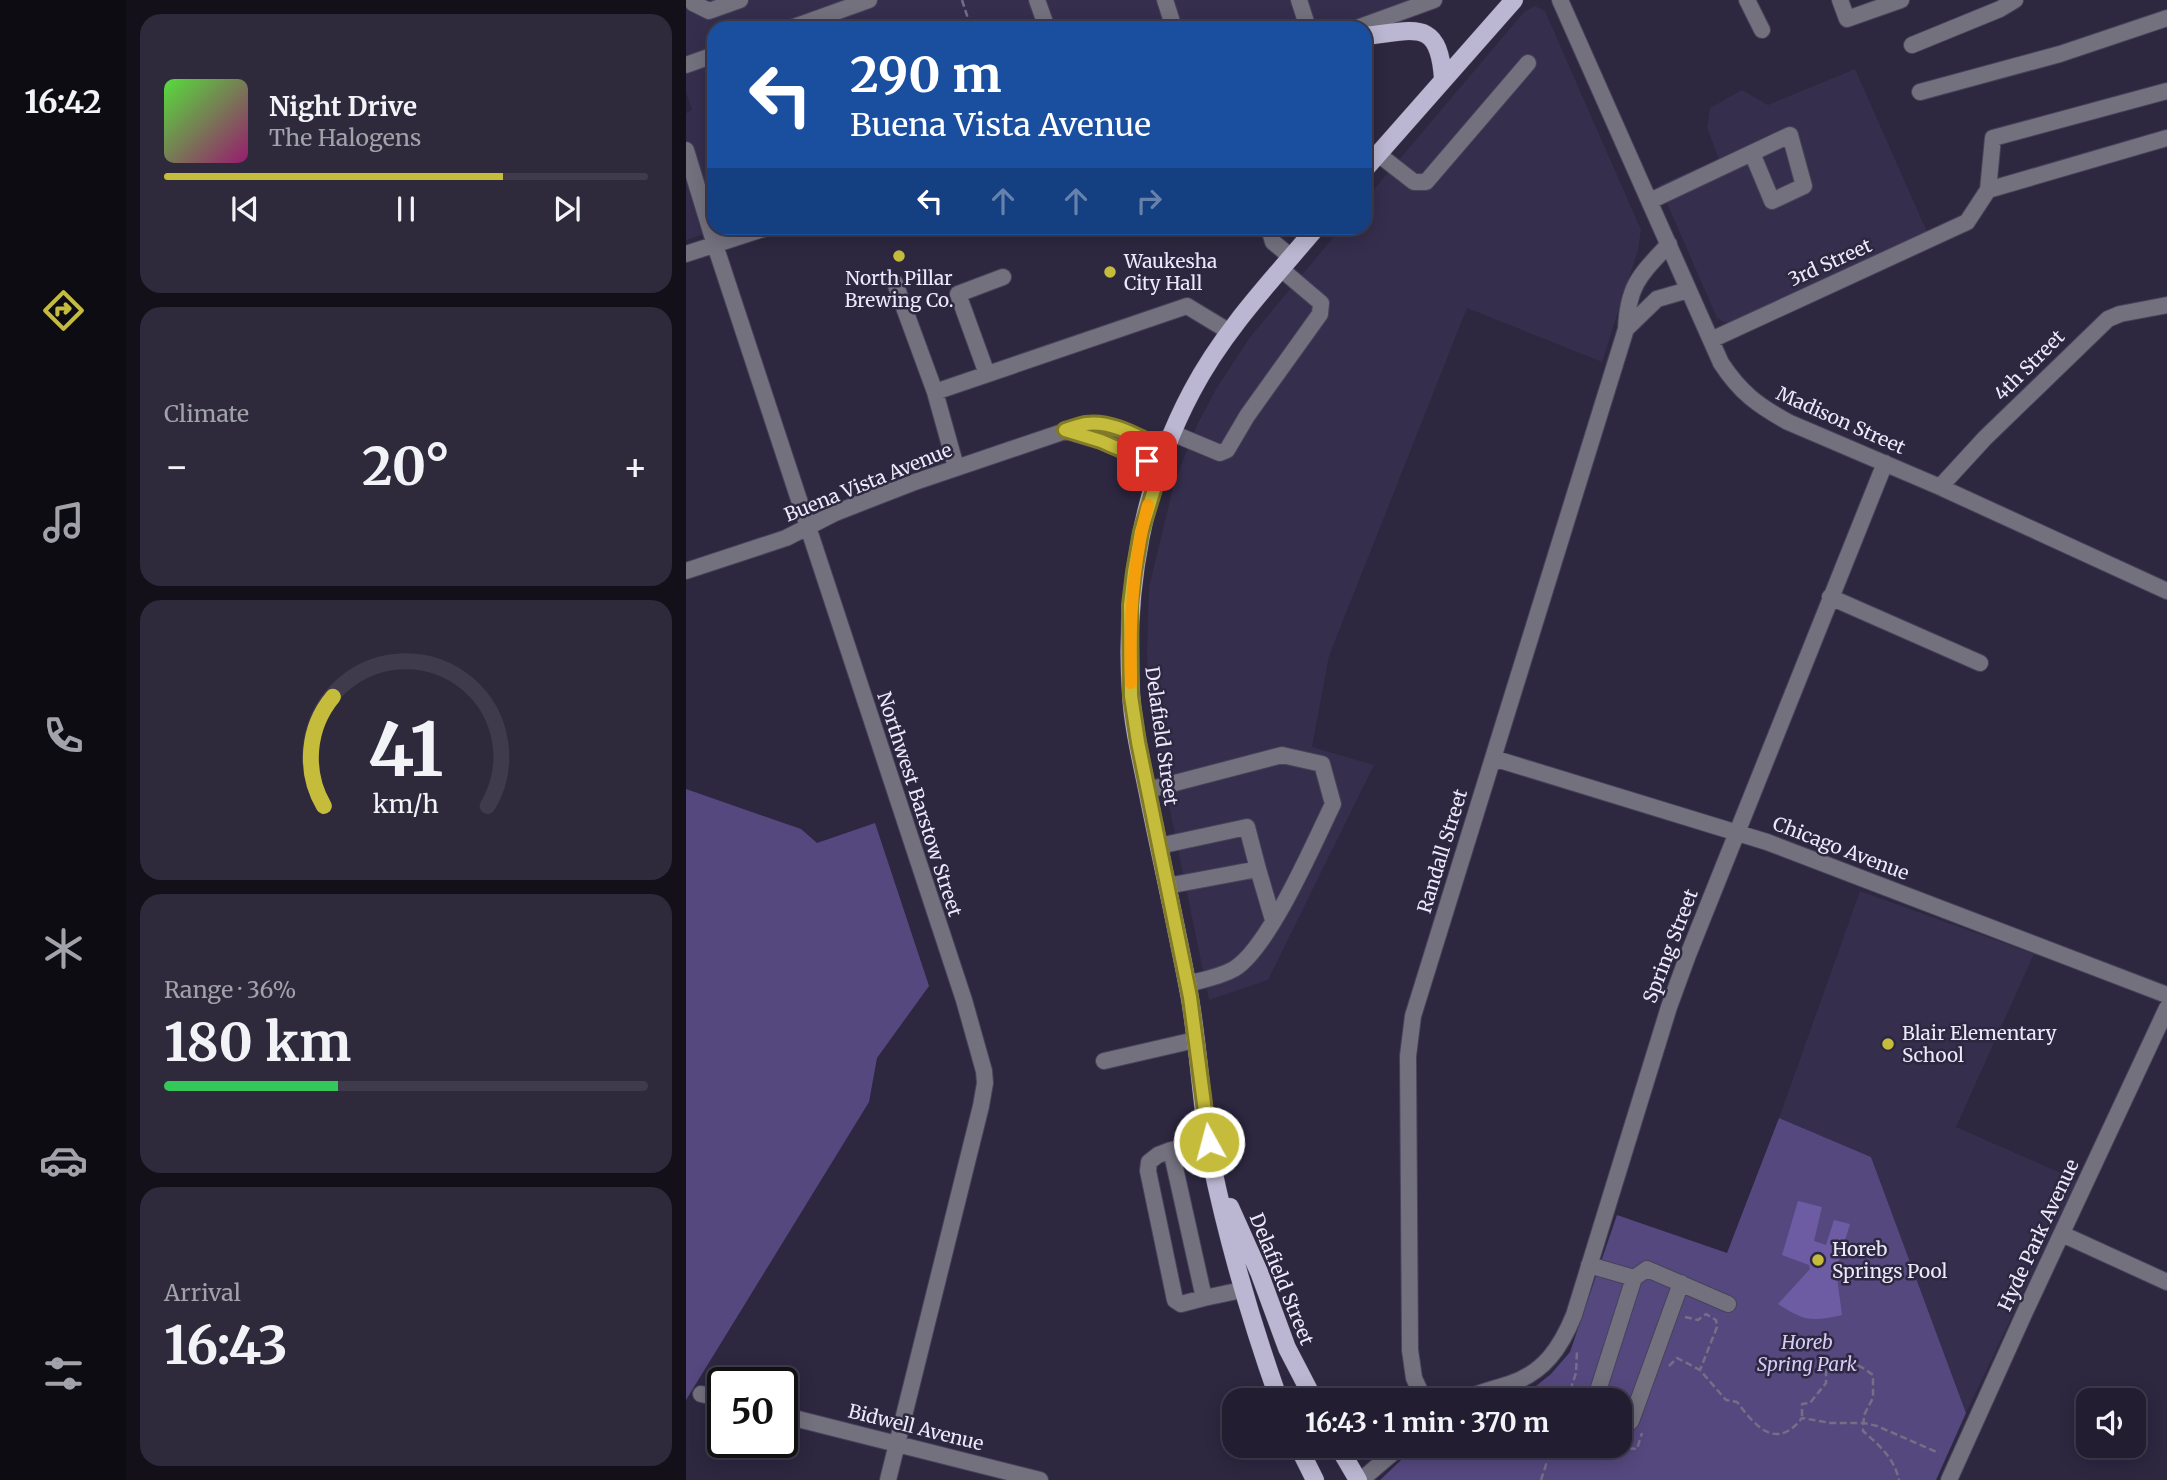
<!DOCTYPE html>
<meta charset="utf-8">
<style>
:root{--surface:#221d30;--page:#2e2a3c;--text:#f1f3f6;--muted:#a2a2ab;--line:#3f3b4c;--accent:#c6bc3c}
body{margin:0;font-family:Merriweather,serif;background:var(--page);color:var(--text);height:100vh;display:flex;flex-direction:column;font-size:26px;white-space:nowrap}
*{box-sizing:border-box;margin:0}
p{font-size:23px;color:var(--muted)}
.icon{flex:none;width:38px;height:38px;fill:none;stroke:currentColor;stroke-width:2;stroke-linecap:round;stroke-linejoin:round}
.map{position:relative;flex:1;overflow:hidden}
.drawer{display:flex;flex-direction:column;gap:14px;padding:14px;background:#13101a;width:560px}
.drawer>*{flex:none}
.guide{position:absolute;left:21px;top:21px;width:665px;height:214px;border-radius:21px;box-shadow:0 4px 18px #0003,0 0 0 2px var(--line);background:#1a4fa0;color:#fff;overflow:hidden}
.fabs{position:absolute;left:1390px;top:1388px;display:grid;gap:14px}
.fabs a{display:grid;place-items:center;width:70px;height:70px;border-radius:14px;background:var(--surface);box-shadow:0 4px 18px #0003,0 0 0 2px var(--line);font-size:35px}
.speed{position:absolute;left:21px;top:1367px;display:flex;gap:14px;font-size:35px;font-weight:700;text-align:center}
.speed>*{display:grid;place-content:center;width:91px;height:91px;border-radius:50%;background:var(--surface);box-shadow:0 4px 18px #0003,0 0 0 2px var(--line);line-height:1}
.speed .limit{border:4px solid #111;border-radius:10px;background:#fff;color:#111}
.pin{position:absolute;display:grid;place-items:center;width:60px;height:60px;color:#fff;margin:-30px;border-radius:14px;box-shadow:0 4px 10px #0006}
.me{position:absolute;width:77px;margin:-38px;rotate:353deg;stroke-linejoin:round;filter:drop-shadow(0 0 5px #0008)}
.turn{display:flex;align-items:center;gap:24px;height:147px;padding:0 28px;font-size:32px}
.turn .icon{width:91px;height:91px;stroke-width:2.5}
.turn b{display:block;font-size:49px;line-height:60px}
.lanes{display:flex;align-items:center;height:66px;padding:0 28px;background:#0003;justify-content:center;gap:35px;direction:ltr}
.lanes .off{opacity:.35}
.big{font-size:52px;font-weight:700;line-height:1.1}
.drawer .tile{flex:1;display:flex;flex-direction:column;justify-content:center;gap:10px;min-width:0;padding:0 24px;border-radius:21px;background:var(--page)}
.drawer .dial{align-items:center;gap:0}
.dial svg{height:182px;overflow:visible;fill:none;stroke:var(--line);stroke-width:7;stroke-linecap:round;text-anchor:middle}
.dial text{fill:var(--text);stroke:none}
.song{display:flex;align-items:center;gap:21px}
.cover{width:84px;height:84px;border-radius:10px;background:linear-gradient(135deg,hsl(110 70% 55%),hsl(320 70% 35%))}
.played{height:7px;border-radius:4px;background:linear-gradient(90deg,var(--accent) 70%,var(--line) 70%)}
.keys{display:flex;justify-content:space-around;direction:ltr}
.heat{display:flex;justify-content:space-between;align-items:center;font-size:38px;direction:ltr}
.charge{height:10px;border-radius:5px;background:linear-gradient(90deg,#34c759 36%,var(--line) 0)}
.trip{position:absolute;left:536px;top:1388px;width:410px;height:70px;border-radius:21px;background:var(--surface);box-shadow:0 4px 18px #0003,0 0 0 2px var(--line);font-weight:700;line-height:70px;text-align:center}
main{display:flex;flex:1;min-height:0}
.tab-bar{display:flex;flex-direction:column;width:126px;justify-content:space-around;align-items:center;background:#0e0c13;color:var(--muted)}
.tab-bar .icon{width:49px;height:49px}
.tab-bar .selected{color:var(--accent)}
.tab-bar b{font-size:32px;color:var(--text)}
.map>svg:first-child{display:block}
</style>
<main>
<nav class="tab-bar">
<b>16:42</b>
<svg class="icon selected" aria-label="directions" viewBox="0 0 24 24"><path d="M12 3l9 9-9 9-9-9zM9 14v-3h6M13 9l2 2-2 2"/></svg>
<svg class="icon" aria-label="music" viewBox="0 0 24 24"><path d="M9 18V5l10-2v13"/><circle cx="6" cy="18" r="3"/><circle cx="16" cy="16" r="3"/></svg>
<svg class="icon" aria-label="phone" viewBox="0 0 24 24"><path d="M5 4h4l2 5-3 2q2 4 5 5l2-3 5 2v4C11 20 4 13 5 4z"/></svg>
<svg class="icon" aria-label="climate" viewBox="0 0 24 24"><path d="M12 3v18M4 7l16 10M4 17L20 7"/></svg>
<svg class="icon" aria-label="car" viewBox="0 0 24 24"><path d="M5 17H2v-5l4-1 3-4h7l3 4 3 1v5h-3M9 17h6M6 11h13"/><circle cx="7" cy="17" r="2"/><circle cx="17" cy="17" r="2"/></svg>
<svg class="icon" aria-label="filters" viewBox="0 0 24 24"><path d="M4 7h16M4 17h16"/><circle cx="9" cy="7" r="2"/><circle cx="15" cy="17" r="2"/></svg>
</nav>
<section class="drawer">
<div class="tile">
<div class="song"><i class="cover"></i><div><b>Night Drive</b><p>The Halogens</p></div></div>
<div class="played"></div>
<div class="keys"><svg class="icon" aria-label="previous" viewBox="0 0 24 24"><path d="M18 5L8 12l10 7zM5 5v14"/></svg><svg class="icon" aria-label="pause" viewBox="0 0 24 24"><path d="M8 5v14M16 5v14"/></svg><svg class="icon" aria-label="next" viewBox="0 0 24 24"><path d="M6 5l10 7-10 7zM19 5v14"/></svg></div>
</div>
<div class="tile"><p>Climate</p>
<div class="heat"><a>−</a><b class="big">20°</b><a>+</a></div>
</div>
<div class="tile dial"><svg viewBox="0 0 100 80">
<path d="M14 69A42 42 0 1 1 86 69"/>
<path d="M14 69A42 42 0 0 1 18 21" stroke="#c6bc3c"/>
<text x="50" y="56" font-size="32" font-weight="700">41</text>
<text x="50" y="72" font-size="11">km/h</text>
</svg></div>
<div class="tile"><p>Range · 36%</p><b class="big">180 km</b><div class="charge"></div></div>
<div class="tile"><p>Arrival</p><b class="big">16:43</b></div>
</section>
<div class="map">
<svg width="1481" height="1480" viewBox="0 0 1481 1480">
<rect width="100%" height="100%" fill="#2d2740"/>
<path fill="#352e4d" d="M0,0H727L644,28H28V228H37L0,240V113L6,110L0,92Z
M849,6L859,11L955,230L952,250L916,362L781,308L643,656L626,747L688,765L582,980L523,1000L465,718L462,682L461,654L463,587L488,484L510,427L530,389L564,337L655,228H679V200L838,12Z
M1169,69L1242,234L1046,323L1038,322L1031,318L973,185L1033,159L1021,128L1024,108L1056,90L1082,105Z
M1174,891L1348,954L1270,1127L1391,1180L1280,1413L1185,1157L1093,1118Z"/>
<path fill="#55487f" d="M0,789L115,829L131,843L189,823L243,986L191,1058L183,1102L0,1400Z
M1093,1118L1185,1157L1280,1413L1250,1480H694L730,1446H933V1400H818L845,1390L865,1374L884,1352L931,1215L1041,1253Z"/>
<path fill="#6d5ca4" d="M1112,1201L1136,1207L1128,1241L1140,1245L1148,1220L1164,1224L1150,1270L1156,1315C1124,1322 1119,1321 1092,1304L1124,1269L1123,1265L1096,1255Z"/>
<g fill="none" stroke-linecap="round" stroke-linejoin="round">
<g stroke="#48425a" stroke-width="18">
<path id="minor" d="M6,0L7,3L23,11L54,0
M351,0L361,28
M479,0L488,28
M613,0L622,28
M874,0L1035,363C1054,392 1071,405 1102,422L1254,487L1481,591
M1061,0L1076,30
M1154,0L1161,19L1215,0
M105,28L183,0
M671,28L748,0
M1226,45L1314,9L1329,0
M0,65L28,55
M1234,92L1374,54L1481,18
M0,150L29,245L278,1000L298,1071L299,1083L295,1106L202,1480
M692,154L728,182H740L842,63
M1302,190L1481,138
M964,201L1104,135L1118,186L1086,201L1066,153
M583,228L587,242L605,257
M0,254L80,228
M209,283L249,392L270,467
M940,329L971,299L1002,290
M1025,340L1281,222L1302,190L1307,138L1481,91
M301,374L272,294L317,277
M249,392L501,306L544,332
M381,431L415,441L474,466
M486,433L534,453L541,450L561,416L634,314L635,303L595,269
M1254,487L1299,438L1422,319L1434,314L1481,305
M0,571L100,538L149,513L226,483L400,424C429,424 454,438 480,450
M1144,597L1294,663
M807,758L1081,842L1481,995
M462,790L596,755L636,764L647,804C628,843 583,948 548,969C534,977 516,980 501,984
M473,846L561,827L572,869L481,886
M572,869L587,920
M418,1061L509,1040
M485,1150L518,1298L556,1290
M1376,1234L1481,1282
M903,1265L948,1278
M518,1298L495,1304L489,1300L462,1171L463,1162L472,1155L485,1150L523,1142
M15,1394L37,1399
M738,1400L728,1378L724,1350L722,1056L727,1016L940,329C942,285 954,275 983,244
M776,1400C791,1393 808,1389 823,1384C858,1373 875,1347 888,1315L983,1007L1002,955L1199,463
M909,1400L948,1278L961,1269L1042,1304
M96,1415L354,1480
M933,1426L938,1427L945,1421L995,1283
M675,1480L715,1446
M1263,1480L1338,1314L1481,1008"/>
</g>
<g stroke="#48425a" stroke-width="19">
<path id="major" d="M679,36C728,31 753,17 757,79
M679,169L828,0
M544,1207L573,1272L601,1348L628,1400
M593,1400C565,1321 542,1242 525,1160C515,1105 513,1048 503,993C491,930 477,867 464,804C457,767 447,730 445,693C438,590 457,483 506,391C538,330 586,280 630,228
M612,1446L629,1480
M652,1446L672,1480"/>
</g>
<path stroke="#736f85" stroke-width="2.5" stroke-dasharray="7 3.5" stroke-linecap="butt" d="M276,0L285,28
M999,1317L1012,1320L1020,1314L1030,1320L1031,1327L1014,1370
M983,1366L991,1358L1014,1370L1040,1400L1051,1402C1070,1427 1090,1451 1116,1418L1145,1423H1178L1191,1426L1253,1453
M881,1400L890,1373L891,1351
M1116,1416V1404L1124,1403L1140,1383V1368C1158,1357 1170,1362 1187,1375V1398L1178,1415L1177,1431C1194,1446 1208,1458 1213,1480
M922,1446L951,1449L956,1433
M865,1449H889L903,1446
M855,1480L866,1446"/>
<use href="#minor" stroke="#73717e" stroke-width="16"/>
<use href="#major" stroke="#bbb6d1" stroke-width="18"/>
</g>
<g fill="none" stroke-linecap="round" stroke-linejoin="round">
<g stroke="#817a27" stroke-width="18">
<path id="route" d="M461,461L415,441L379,430C386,428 393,425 400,424C427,420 456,439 480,450L455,532L448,572L444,605L445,696L452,742L504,997L523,1142"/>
</g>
<use href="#route" stroke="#c6bc3c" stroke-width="12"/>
<path stroke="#f59e0b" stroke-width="12" d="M445,683C443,623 446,564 462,505"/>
</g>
<g fill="#c6bc3c" stroke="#2d2740" stroke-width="2.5">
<circle cx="213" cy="256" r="7"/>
<circle cx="424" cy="272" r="7"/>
<circle cx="1202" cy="1044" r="7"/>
<circle cx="1132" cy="1260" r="7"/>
</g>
<g text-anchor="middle" stroke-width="5" stroke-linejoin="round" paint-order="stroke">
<g font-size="19" fill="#ece9fa" stroke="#2d2740" text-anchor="start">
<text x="438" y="268">Waukesha<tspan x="438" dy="22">City Hall</tspan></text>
<text x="213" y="285" text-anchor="middle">North Pillar<tspan x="213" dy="22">Brewing Co.</tspan></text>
<text x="1216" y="1040">Blair Elementary<tspan x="1216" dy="22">School</tspan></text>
<text x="1146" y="1256">Horeb<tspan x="1146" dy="22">Springs Pool</tspan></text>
</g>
<g font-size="19" fill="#ece9fa" stroke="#2d2740">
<text transform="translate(1144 262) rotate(-24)" y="7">3rd Street</text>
<text transform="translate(1343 365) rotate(-45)" y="7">4th Street</text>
<text transform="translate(1155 420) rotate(24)" y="7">Madison Street</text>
<text transform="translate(182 482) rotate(-22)" y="7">Buena Vista Avenue</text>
<text transform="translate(476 736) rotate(82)" y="7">Delafield Street</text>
<text transform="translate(234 804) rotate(72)" y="7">Northwest Barstow Street</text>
<text transform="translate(1155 848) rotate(21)" y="7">Chicago Avenue</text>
<text transform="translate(756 851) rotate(-73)" y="7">Randall Street</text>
<text transform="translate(984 946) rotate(-69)" y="7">Spring Street</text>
<text transform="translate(1352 1235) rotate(-65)" y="7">Hyde Park Avenue</text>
<text transform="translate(596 1279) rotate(68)" y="7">Delafield Street</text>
<text transform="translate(230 1427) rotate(14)" y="7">Bidwell Avenue</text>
</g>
<g font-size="19" font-style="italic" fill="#d4ccf5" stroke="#2d2740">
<text x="1121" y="1349">Horeb<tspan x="1121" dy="22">Spring Park</tspan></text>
</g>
</g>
</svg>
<div class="fabs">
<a><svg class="icon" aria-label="sound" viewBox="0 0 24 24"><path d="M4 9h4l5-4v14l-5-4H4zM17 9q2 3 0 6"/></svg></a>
</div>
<div class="speed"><div class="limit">50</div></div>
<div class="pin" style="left:461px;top:461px;background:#d93025"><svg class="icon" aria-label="arrive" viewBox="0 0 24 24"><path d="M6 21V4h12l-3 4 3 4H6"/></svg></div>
<svg class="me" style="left:523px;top:1142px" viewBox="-20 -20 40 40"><circle r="17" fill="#c6bc3c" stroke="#fff" stroke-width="3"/><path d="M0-11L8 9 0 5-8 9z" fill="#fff"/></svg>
<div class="trip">16:43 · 1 min · 370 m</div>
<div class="guide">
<div class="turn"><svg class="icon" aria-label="left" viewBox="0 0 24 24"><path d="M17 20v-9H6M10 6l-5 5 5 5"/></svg><div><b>290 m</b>Buena Vista Avenue</div></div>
<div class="lanes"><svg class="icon" aria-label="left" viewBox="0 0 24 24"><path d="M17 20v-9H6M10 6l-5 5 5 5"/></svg><svg class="icon off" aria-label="ahead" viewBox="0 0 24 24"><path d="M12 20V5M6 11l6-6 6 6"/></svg><svg class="icon off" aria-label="ahead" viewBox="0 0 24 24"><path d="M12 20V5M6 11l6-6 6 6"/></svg><svg class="icon off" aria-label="right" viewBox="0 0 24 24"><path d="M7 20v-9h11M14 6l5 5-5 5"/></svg></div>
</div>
</div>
</main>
